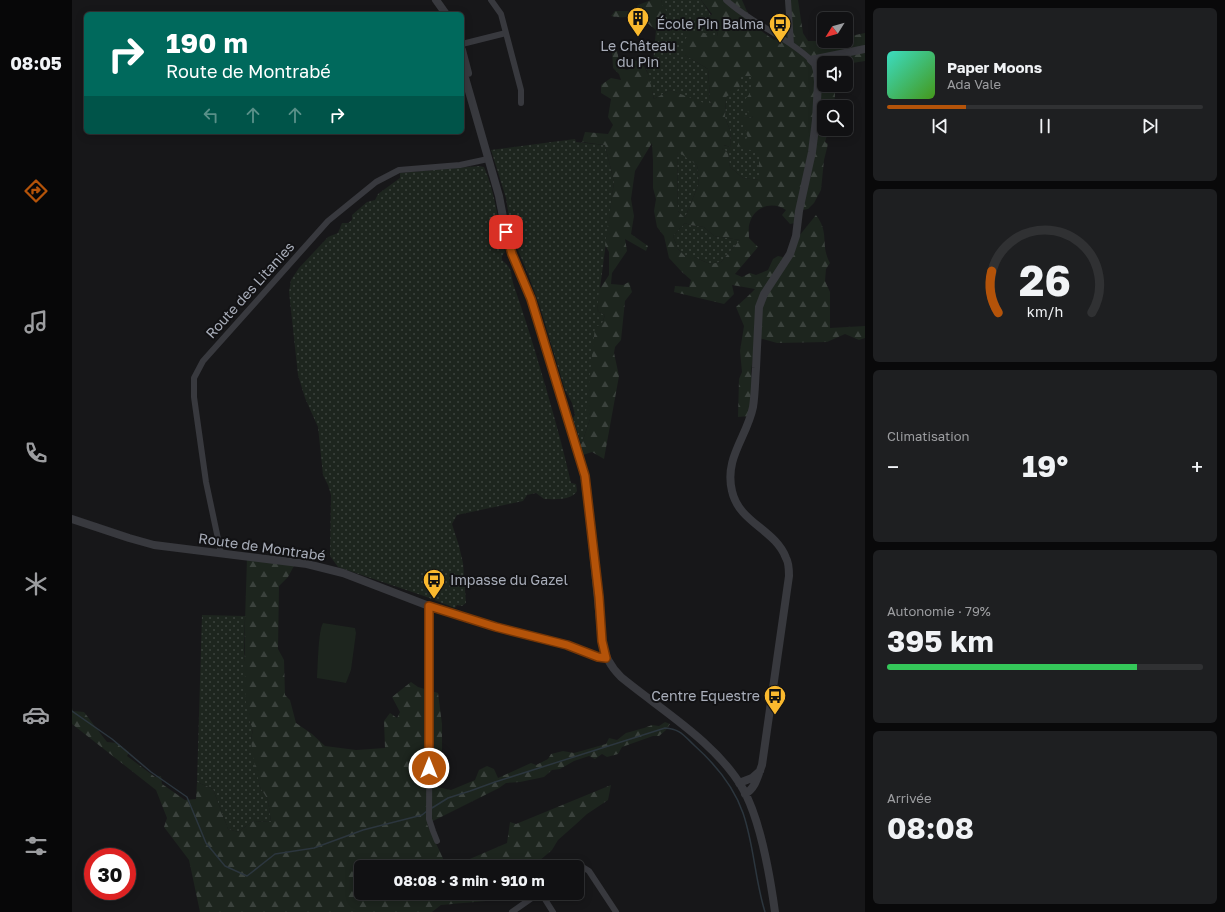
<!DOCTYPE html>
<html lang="fr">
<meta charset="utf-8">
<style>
:root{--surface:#111113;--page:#1e1f21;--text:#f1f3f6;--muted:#9c9da0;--line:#303133;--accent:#b45309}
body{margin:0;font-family:"Golos Text",sans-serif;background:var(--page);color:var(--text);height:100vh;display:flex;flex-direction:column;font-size:15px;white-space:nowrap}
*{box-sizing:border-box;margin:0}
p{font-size:13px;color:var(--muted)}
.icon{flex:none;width:22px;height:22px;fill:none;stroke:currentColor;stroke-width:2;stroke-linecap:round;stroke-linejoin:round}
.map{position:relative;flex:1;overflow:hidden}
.panel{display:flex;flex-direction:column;gap:8px;padding:8px;background:#09090a;width:360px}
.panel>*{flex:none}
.hud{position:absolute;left:12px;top:12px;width:380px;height:122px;border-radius:6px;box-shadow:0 2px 10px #0003,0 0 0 1px var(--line);background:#00695c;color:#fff;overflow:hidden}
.needle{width:26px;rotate:233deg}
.fabs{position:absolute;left:745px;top:12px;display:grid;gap:8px}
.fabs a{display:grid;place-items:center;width:36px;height:36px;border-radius:6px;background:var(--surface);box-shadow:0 2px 10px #0003,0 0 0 1px var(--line);font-size:20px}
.speed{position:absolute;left:12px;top:848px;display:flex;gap:8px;font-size:20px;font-weight:700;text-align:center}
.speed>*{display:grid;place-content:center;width:52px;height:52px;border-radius:50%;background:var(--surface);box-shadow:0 2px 10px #0003,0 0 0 1px var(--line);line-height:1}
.speed .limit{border:6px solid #d22;background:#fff;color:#111}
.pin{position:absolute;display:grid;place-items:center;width:34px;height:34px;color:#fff;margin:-17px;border-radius:8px;box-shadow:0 2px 6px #0006}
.me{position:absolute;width:44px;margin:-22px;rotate:0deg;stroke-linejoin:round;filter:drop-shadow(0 0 3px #0008)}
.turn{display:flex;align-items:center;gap:14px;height:84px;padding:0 16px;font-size:18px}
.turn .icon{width:52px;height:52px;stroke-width:2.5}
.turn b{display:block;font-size:28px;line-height:34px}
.lanes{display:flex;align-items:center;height:38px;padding:0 16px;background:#0003;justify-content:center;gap:20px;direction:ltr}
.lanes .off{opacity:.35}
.big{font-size:30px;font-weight:700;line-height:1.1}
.panel .widget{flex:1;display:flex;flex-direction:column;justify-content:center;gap:6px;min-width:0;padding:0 14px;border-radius:6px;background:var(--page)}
.panel .dial{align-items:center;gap:0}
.dial svg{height:104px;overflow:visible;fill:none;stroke:var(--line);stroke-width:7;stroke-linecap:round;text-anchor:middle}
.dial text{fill:var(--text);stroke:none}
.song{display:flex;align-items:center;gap:12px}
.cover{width:48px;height:48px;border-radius:6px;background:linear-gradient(135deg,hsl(170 70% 55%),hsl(100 70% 35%))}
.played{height:4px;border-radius:2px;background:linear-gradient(90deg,var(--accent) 25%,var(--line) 25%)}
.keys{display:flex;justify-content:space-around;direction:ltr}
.heat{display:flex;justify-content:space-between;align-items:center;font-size:22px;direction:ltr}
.charge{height:6px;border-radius:3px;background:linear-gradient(90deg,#34c759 79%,var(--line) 0)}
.trip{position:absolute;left:282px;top:860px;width:230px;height:40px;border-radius:6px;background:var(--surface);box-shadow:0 2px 10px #0003,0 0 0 1px var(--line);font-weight:700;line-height:40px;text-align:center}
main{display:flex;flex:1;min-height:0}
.dock{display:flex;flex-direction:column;width:72px;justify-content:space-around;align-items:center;background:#070708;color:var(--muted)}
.dock .icon{width:28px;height:28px}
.dock .on{color:var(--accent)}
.dock b{font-size:18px;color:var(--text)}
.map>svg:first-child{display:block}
</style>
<main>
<nav class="dock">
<b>08:05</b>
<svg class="icon on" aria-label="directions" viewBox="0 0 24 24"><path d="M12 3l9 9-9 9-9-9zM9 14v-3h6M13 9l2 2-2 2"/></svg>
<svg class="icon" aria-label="music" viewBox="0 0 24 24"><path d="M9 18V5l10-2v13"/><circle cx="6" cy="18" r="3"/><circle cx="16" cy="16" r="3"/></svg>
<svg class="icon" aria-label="phone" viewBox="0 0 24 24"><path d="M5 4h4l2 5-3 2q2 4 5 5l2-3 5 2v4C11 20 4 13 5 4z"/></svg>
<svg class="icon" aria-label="climate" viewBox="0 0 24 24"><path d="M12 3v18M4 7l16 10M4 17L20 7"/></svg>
<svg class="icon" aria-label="car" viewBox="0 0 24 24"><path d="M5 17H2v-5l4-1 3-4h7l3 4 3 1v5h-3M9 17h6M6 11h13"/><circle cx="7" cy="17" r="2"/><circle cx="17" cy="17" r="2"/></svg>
<svg class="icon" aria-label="filters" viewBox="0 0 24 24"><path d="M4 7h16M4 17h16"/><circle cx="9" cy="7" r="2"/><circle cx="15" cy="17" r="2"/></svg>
</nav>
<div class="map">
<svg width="793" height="912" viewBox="0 0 793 912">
<defs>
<pattern id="grass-dots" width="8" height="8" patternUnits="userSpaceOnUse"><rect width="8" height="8" fill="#1d251e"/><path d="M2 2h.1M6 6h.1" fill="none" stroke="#3b423d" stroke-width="1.8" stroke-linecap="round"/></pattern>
<pattern id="forest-firs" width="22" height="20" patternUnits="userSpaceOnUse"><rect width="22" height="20" fill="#1d251e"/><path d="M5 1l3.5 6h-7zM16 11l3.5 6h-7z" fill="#3b423d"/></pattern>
</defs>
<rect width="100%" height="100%" fill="#171719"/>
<path fill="url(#grass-dots)" d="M590,0H629C638,12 643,22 646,36L613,55L636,69L638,100L640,107L598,90L582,99L574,67L581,62L584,30L590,27L588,20L589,3Z
M665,76H679L682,114L680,118L669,117L687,153V180L671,178L658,167L656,152L650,149L651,145L659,147L658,130L653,118L654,97Z
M503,139L504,142L533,145L542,182L525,311L533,315L530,324L518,419L511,440L509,444L501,418L503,415L500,403L493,390L468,307L456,274L440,236L434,198L419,150Z
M605,150L625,165L627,183L613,218L606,211Z
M407,166L412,167C424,194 426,224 433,252L430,256V260C442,270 438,274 442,286C454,320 464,354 474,388C483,420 492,451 499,483L504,484L505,491C499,501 482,499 472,499L464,493L455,495L451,501L385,515L380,524L387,546L391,563L394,603L390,606L385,605L383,608L352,596L266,567L258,556L259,495L256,485L251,475L246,427L233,398L226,375L217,292L219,280L227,268L256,237L266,233L270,223H276L280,220V215L295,202L303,200L306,194L328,178V173Z
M613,223L618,225L632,227L642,236L668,240L649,262L638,264L622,257H614L606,249L601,236Z
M130,615L173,616L172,650L178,723L181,728L179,740L188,787L196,800L199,822L181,821L166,832L156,829L141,789L125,782Z"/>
<path fill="url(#forest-firs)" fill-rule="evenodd" d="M579,0H590L589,3L596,13L589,20L590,27L584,30C578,26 572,18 565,17C556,15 550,19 539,16L543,11H561L566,5Z
M629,0H670L681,25L702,40L713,37L716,31L713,0H726L731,33L736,41H774V37L793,33V61L774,64L752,63V85H763V97L760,107H752V129H757L753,142L756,144L752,160L749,190L742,203L736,209L725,211L723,223L718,224L710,215L714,210C701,201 683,206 678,222C676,226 677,233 677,238L686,247L663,274L670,277L678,273L684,275L696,270L701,259L706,256L719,259L727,236L744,215C758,233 748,245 758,263L754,269L753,281L758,292V328L793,326V338L787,340L773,334L755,342L705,343L687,338L682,351L679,371L682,396L677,416L666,417L667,379L670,372L668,351L672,326L664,307L676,296L683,289L660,285L662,294L652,304L602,292L603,286L617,287L619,280L610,272L597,258L592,236L585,227L582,211L584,199L581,188V161L580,143L563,171L559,199L562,216L559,234L576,246L574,251L553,239L555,251L540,273L539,284L551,285L557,282L560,292L553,301L549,340L543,347L542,353L547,376L532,459L520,452L511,455L508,446L511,440L518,419L514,412L523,327L530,324L533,315L525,311L527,290L537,275V252L533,245L542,182L533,145L510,142L513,132L536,134L541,125L536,117L539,99L529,93V85L539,78L549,80L547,74L541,68L540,50H545L547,61L554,70L558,69L559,61C576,56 579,87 582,99L598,90L640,106L638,100L636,69L613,55L611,43L619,30L646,36L644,26H640L636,20L640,14ZM666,76H679V92L672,101L673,110L681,115L680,118L668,116L676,138L666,141V146L687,153V180L671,178L658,167L656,152L650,149L652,145L659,147L658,130L653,118L654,97L668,88ZM605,151L625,165L627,183L613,218L606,211ZM613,223L618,225L632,227L642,236L668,240L649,262L638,264L622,257H614L606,249L601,236Z
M175,558L223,564L216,577L207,586L206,649L212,660L213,695L218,700L224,723L240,734L253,746L284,750L313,748L312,721L318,713L325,718L328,712L320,697L339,682L346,687L366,693L370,724V762L365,787L379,790L403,780L407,770L415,766L422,769L426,778L459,763L464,765L476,759L479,754L491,751L502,753L534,744L537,738L545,740L554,733L572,728L580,725L587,726L593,722L598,724L594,730L587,736H581L550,747L546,754L535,757L530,754L523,759L517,756L502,761L488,769L480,770L472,777L448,782L434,783L427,788L355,824L375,867H289V893H425L414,901L369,905L360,912H128L117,860L92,827L95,818L84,790L0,724V708L1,711L12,712L35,742L45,743L57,752L55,756L83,777L89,776L90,784L113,800L124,799L125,782L141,789L156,829L166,832L181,821L199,822L196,800L188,787L181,757L179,740L181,729C172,711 173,688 173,668C172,632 174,595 175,558Z
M539,785L536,800L515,814L503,825L486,840L480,850L460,867H379L435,843L438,822L444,824Z"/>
<path fill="#1d251e" d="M251,623L283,628L284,633L279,670L274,683L245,678C246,667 246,631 251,623Z"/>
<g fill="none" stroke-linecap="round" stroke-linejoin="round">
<path stroke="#2c363e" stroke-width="1.5" d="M0,711L40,739L79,772L115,797L134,843L153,866L175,876L203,854L242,848L291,830L350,815L355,811
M360,808L376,798L398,791L423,782L593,728C609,729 612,736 623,746C643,764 662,787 671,813C682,845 683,880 693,912"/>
<path stroke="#38393e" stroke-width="6" d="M654,0C680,24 714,36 739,60
M716,0L719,44
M434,33L449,90V103
M390,44L434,33L429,14L419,0
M149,553L134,482L122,397V378L131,361L256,221L304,182L327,170L388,165L416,159
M357,606L358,651L357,819L361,831L365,841
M504,867L509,866L517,871L544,912
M469,893L481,912
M440,912L467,893"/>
<path stroke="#38393e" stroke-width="8" d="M364,0L374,14
M390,50L396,73
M390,67L427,196L436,243L459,299L509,462L515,489L530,641C533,656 538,666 549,677C589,710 645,743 671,789C689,821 698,876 703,912
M0,519L57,538L82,545L235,564L271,573L357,606L424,627L495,645L526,657H534
M667,783L680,778L688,771
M673,794C684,788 686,775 690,765L717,576C717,569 717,563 714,558C703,529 667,523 660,491C652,458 675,437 681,407C683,394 683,381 684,368C685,348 686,327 687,307L692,294L718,254L724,236L727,211L740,152L744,120L746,82L745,71L743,64L739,60L793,49"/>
</g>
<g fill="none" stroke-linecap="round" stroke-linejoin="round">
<g stroke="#753606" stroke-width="10">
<path id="route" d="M357,768V606L424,627L495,645L526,657L534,658L530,641L527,597L513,476L459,299L440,254L434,232"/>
</g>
<use href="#route" stroke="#b45309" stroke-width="7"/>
</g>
<defs>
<g id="building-pin" transform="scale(1.15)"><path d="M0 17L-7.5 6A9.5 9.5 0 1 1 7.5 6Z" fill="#fab92e" stroke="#121214"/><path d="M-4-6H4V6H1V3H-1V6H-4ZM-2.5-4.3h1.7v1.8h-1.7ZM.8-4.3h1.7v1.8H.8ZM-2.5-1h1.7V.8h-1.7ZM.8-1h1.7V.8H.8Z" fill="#111"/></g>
<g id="bus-pin" transform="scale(1.15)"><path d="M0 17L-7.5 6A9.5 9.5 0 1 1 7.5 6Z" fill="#fab92e" stroke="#121214"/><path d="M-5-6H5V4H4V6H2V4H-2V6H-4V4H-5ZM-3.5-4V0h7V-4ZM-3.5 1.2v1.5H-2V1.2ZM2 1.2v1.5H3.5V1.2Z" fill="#111"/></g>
</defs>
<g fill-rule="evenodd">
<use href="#building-pin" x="566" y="18"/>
<use href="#bus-pin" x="708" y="24"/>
<use href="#bus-pin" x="362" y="580"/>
<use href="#bus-pin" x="703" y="696"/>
</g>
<g text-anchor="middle" stroke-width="4" stroke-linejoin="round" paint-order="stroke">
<g font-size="14" fill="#a9aeba" stroke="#121214" text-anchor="end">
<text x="692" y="29">École Pin Balma</text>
<text x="566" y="51" text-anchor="middle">Le Château<tspan x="566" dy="16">du Pin</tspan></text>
<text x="378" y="585" text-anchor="start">Impasse du Gazel</text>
<text x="688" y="701">Centre Equestre</text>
</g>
<g font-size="14" fill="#a9aeba" stroke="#121214">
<text transform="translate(178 290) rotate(-48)" y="5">Route des Litanies</text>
<text transform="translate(190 547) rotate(8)" y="5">Route de Montrabé</text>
</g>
</g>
</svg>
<div class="fabs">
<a><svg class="needle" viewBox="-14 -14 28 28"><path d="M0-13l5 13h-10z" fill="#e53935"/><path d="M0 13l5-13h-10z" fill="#9c9da0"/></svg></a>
<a><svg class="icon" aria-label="sound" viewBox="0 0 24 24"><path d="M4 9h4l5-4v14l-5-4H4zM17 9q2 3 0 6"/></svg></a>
<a><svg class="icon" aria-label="search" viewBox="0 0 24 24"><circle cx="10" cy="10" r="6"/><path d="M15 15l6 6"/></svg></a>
</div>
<div class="speed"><div class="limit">30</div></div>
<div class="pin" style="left:434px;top:232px;background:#d93025"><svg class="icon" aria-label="arrive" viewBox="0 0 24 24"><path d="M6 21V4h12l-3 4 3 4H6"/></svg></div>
<svg class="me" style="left:357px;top:768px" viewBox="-20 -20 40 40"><circle r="17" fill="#b45309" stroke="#fff" stroke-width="3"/><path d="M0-11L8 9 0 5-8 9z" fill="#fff"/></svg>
<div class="trip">08:08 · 3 min · 910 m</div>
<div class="hud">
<div class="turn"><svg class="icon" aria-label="right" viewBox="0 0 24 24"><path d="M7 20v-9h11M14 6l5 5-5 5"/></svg><div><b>190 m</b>Route de Montrabé</div></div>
<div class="lanes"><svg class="icon off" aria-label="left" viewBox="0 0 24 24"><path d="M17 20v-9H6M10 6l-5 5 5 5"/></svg><svg class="icon off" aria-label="ahead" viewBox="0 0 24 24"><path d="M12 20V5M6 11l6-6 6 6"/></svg><svg class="icon off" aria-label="ahead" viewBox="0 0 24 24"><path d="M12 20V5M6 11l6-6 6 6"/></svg><svg class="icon" aria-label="right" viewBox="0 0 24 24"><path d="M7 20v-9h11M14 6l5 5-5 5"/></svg></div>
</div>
</div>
<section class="panel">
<div class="widget">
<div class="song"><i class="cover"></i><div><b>Paper Moons</b><p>Ada Vale</p></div></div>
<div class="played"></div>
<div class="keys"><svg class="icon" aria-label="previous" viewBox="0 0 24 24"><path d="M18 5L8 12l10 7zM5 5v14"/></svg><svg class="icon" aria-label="pause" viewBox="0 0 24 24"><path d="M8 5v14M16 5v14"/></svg><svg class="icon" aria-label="next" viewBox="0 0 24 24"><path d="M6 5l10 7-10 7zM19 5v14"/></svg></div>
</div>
<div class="widget dial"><svg viewBox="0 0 100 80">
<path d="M14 69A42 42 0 1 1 86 69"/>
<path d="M14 69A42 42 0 0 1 9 37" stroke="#b45309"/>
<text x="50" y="56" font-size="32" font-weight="700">26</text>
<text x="50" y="72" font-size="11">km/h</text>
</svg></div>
<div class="widget"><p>Climatisation</p>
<div class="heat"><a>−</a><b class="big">19°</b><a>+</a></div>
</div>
<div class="widget"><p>Autonomie · 79%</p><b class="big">395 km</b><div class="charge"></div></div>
<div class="widget"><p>Arrivée</p><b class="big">08:08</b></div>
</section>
</main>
